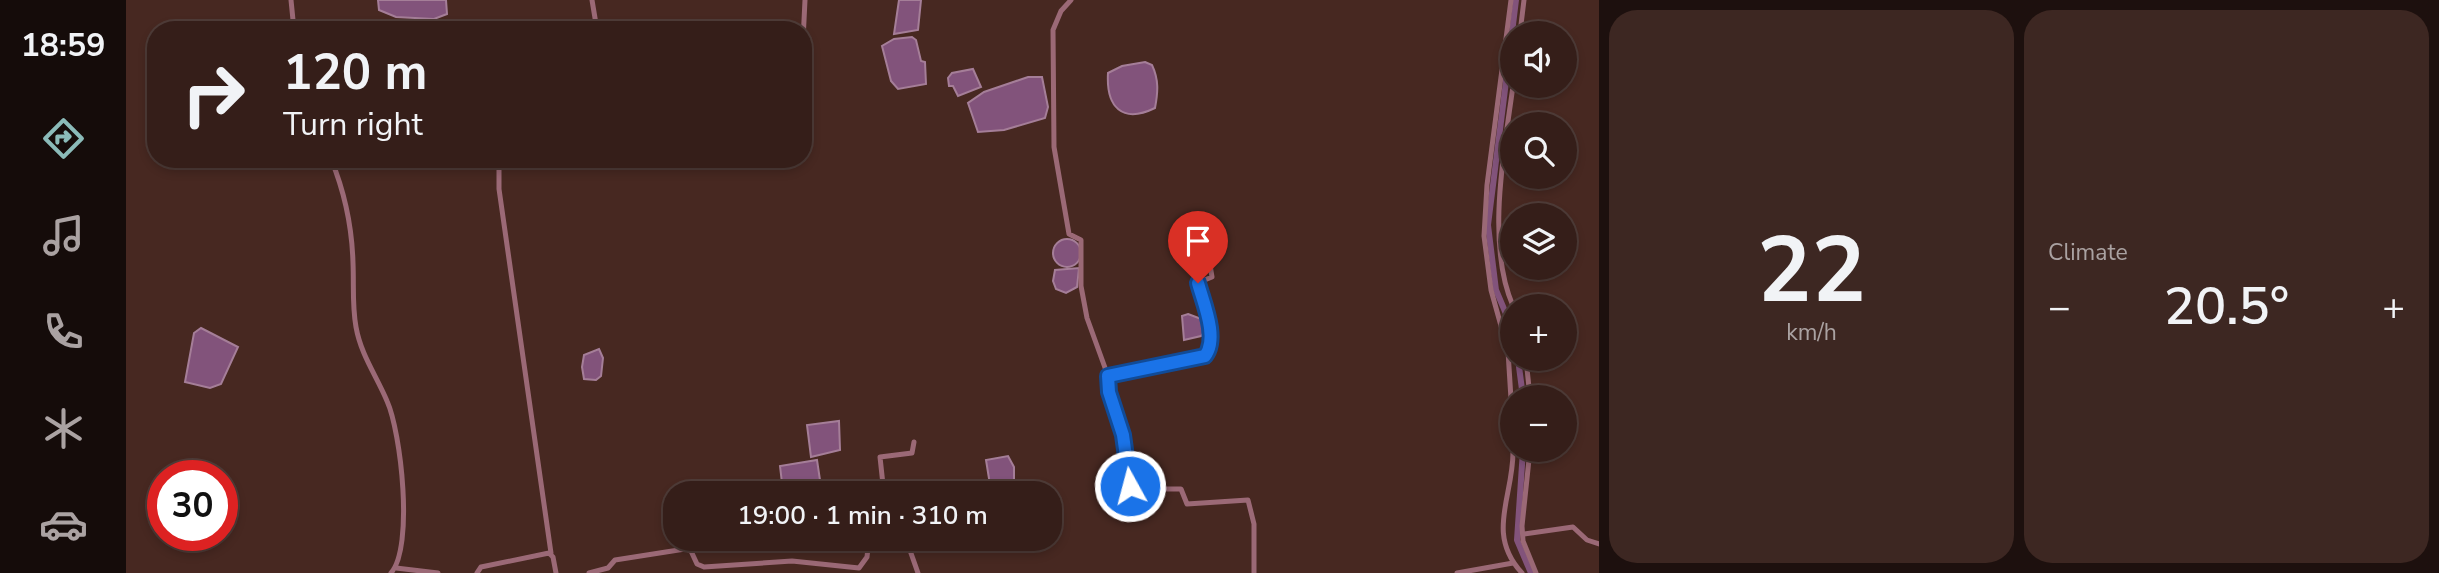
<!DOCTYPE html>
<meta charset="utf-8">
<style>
:root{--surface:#351e19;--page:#3d2722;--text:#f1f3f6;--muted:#aaa2a2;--line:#4f3c38;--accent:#8bbbb9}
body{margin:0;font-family:"Nunito Sans",sans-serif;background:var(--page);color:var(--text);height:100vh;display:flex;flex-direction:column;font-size:26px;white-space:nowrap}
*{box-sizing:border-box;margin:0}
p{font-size:23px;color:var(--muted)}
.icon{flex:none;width:38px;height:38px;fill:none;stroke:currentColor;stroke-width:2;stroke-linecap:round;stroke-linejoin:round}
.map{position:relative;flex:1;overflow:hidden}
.details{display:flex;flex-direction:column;gap:10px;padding:10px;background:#1d100e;width:840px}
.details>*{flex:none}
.guide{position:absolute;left:21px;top:21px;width:665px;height:147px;border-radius:28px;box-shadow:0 4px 10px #0003,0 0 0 2px var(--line);background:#351e19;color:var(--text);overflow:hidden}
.fabs{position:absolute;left:1374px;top:21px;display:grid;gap:14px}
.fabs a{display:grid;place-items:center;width:77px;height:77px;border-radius:50%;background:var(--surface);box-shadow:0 4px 10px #0003,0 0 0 2px var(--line);font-size:35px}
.speed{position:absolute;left:21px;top:460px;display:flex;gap:14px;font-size:35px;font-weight:700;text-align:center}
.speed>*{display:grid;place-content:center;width:91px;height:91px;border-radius:50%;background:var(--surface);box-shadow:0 4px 10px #0003,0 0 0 2px var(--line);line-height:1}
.speed .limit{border:10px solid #d22;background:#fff;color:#111}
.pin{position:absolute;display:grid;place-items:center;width:60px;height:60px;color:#fff;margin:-72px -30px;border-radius:50% 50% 50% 0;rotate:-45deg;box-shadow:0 0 7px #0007}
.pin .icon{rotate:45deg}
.me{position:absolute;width:77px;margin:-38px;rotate:353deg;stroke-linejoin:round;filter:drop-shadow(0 0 5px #0008)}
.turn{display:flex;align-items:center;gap:24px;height:147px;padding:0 21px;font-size:32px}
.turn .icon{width:91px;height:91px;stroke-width:2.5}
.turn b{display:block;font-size:49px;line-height:60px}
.big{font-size:52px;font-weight:600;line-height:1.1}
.details .widget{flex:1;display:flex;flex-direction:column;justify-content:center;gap:10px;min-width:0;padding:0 24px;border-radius:28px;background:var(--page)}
.details .dial{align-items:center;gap:0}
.dial b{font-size:91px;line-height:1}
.heat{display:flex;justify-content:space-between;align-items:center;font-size:38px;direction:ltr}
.details .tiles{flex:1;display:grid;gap:10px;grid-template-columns:repeat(2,1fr)}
.trip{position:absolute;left:537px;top:481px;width:399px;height:70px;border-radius:28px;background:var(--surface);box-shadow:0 4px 10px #0003,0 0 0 2px var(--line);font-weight:600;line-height:70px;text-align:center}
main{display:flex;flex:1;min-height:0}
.tabs{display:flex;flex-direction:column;width:126px;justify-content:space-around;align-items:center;background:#150c0a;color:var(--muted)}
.tabs .icon{width:49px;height:49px}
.tabs .active{color:var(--accent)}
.tabs b{font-size:32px;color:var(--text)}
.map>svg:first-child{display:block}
</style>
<main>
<nav class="tabs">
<b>18:59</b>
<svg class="icon active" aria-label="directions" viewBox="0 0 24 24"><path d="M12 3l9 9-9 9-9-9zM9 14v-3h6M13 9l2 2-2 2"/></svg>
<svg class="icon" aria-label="music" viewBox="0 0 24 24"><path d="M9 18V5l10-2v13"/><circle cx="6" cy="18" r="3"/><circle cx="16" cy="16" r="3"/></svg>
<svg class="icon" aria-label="phone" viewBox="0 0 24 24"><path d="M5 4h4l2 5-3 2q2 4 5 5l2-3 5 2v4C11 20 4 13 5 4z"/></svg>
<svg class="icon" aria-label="climate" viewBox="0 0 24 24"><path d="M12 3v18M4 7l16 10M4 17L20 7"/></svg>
<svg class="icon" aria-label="car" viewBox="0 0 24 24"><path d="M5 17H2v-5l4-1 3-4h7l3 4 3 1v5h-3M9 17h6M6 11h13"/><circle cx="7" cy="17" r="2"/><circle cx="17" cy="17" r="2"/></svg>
</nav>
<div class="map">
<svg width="1473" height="573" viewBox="0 0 1473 573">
<rect width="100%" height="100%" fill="#472821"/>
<path fill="#82537b" stroke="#a57e98" stroke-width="2" d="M252,0H320L321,14L308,19L270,17L253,10Z
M773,0H795L792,30L768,34Z
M786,37L790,40L795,61L799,62L800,84L772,89L765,81L756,46L768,39Z
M1019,62L1026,65C1033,80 1032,92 1029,108C996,124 980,107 982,73L996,66Z
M847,69L855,87L832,96L827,86H823L822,78L826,73Z
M902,77H916L922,107L919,118L878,130L852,132L842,103L858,92Z
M927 253a14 14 0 1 1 28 0a14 14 0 1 1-28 0Z
M953,268L951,287L940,293L930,289L927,281L929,270Z
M1062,314L1078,320L1081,329L1075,336L1058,340L1056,316Z
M75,328L112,347L95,384L84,388L59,382L68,333Z
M473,349L477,358L475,376L470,380L458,379L456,367L458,355Z
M713,421L714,450L685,457L681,425Z
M882,456L888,467V488L865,491L860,460Z
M691,460L694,480L656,483L654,466Z"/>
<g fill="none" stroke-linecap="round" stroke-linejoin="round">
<path stroke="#82537b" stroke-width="6" d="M1386,33L1390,0
M1386,34L1362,225L1370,290L1386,328
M1392,359L1397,397
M1397,450L1391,540L1405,573"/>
<path stroke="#9b6976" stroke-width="5" d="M165,0L168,30
M466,0L471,30
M945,0L935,11L927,30L928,147L943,234L955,240V286L961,318L982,376L983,392L997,435L1004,486L1006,489H1055L1061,504L1122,500L1128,524V573
M1385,0L1361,185L1358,236L1365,290L1382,351L1386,415
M1394,33L1398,0
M677,41L679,0
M205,159C219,193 226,227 227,263C228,286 226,305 230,327C235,355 250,375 261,401C275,432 288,547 265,573
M373,159V189L425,553
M1387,306C1360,244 1378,152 1387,86
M1400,359L1404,397
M982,376L1079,356C1093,338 1077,303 1071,283L1086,277L1080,240L1061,244
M1387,450C1388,496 1359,533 1396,573
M1404,450L1396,526L1397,541L1410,573
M758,494L754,457L786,453L788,442
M1398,534L1447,527L1461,540L1473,544
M780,539L792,573
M270,568L312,573
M351,573L355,567L423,553L427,557L430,573
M463,573L482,568L489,560L559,549L565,551L571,564L578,567L666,561L733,568L741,557L743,539
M1331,573L1387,563"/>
</g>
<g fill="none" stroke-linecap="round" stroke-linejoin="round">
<g stroke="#114b97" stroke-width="18">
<path id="route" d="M1004,486L997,435L983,392L982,376L1079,356C1093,338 1077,302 1072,283"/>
</g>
<use href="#route" stroke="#1a73e8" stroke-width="12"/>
</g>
</svg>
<div class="fabs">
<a><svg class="icon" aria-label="sound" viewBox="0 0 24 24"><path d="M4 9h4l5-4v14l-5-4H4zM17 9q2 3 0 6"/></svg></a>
<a><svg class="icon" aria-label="search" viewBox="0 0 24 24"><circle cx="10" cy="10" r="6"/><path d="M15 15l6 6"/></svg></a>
<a><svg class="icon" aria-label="layers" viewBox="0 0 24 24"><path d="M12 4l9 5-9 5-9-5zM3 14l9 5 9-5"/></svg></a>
<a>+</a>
<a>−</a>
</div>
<div class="speed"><div class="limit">30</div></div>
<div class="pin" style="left:1072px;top:283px;background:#d93025"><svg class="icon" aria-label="arrive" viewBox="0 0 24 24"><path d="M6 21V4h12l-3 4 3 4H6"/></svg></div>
<svg class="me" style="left:1004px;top:486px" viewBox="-20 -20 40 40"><circle r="17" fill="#1a73e8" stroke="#fff" stroke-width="3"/><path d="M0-11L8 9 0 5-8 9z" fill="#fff"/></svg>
<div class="trip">19:00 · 1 min · 310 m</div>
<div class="guide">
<div class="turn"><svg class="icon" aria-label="right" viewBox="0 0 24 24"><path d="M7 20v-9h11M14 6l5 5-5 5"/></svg><div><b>120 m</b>Turn right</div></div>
</div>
</div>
<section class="details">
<div class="tiles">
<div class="widget dial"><b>22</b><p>km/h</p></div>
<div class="widget"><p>Climate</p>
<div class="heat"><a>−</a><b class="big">20.5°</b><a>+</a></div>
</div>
</div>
</section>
</main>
